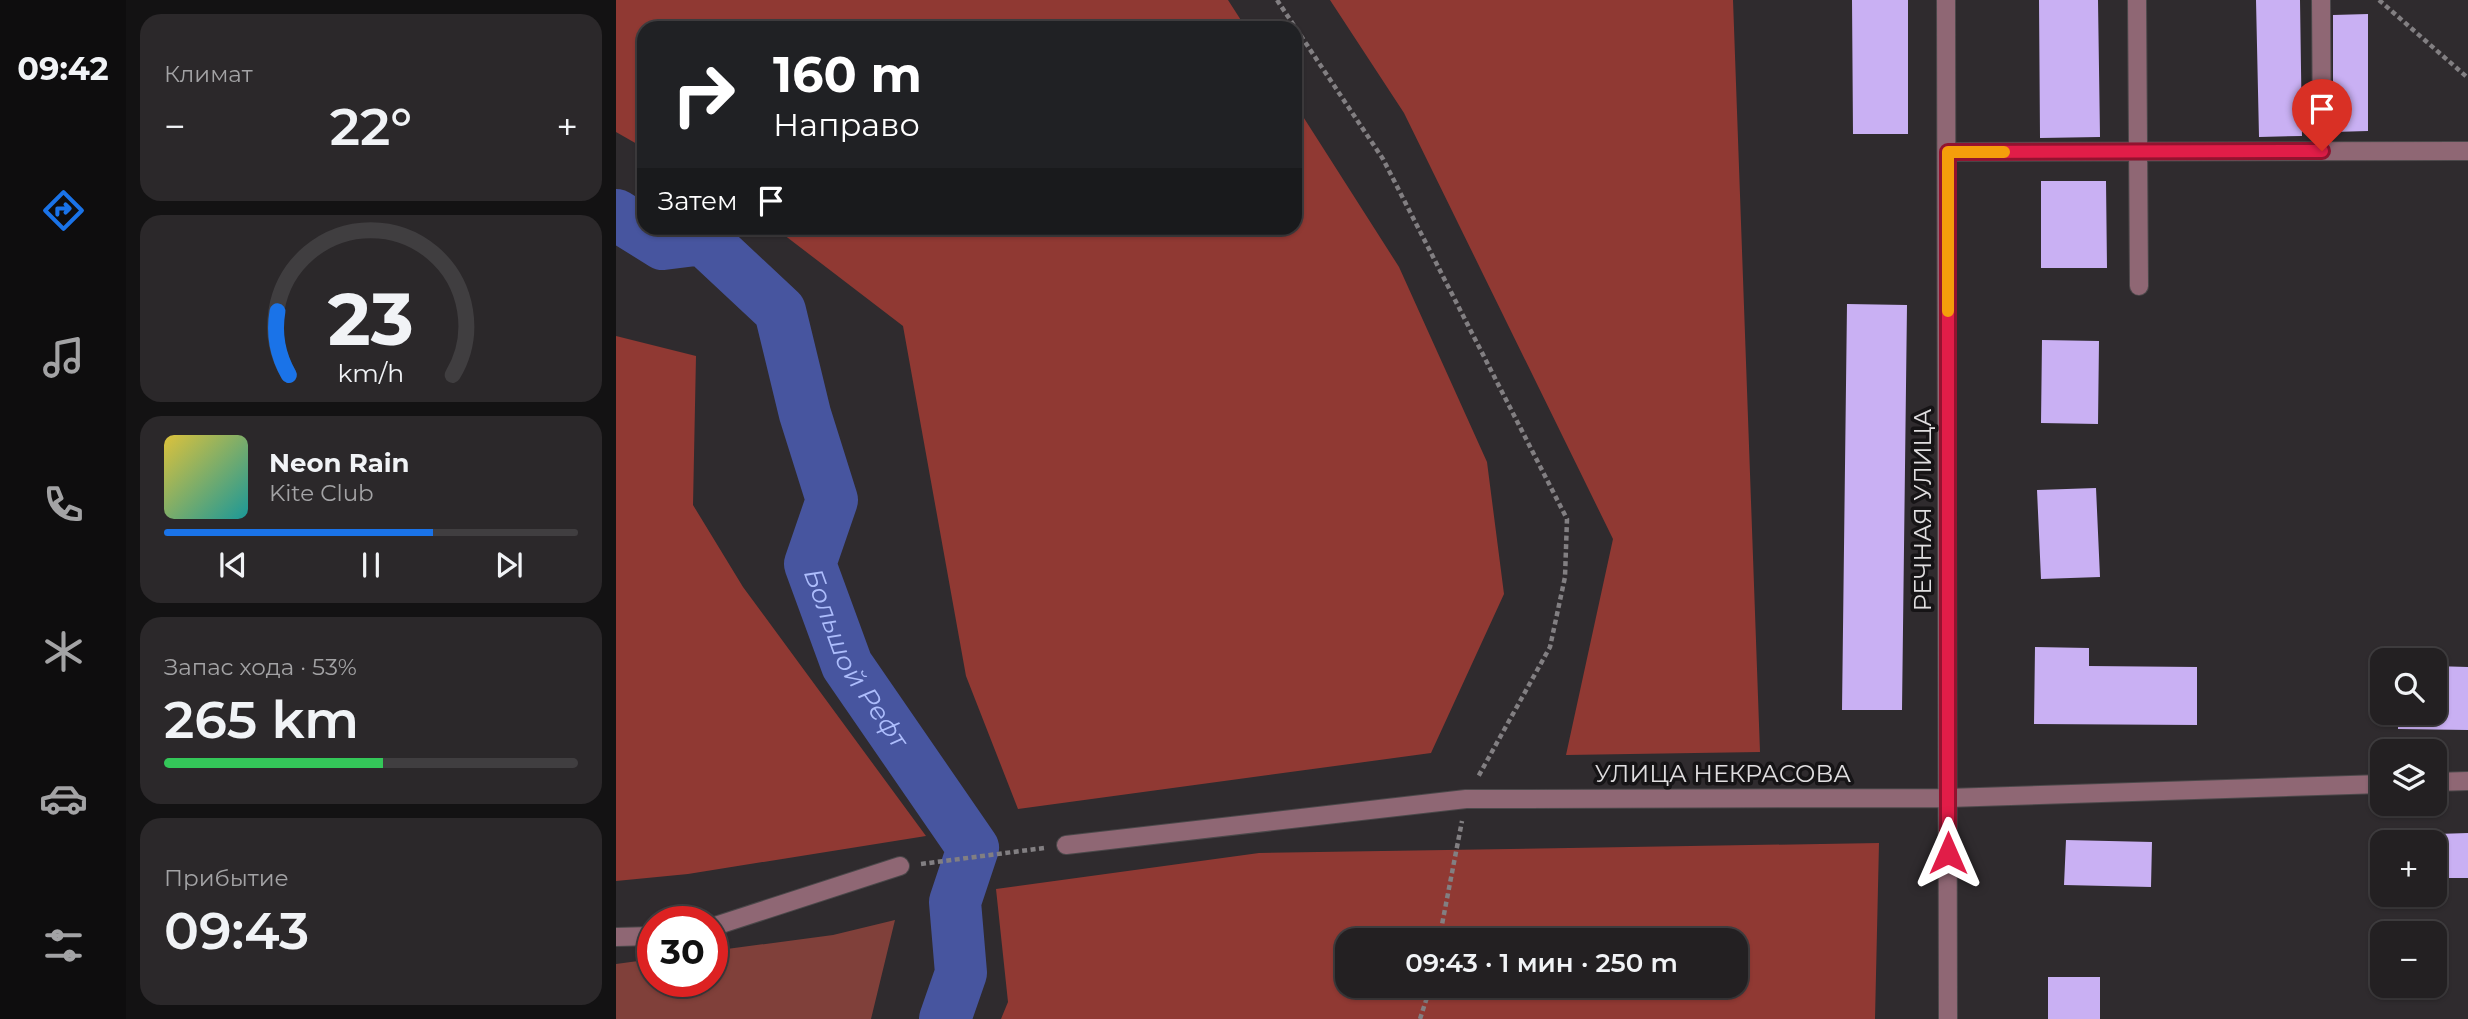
<!DOCTYPE html>
<html lang="ru">
<meta charset="utf-8">
<style>
:root{--surface:#232022;--page:#2b282a;--text:#f1f3f6;--muted:#a3a3a5;--line:#403e40;--accent:#1a73e8}
body{margin:0;font-family:Montserrat,sans-serif;background:var(--page);color:var(--text);height:100vh;display:flex;flex-direction:column;font-size:26px;white-space:nowrap}
*{box-sizing:border-box;margin:0}
p{font-size:23px;color:var(--muted)}
.icon{flex:none;width:38px;height:38px;fill:none;stroke:currentColor;stroke-width:2;stroke-linecap:round;stroke-linejoin:round}
.map{position:relative;flex:1;overflow:hidden}
.sheet{display:flex;flex-direction:column;gap:14px;padding:14px;background:#131213;width:490px}
.sheet>*{flex:none}
.guide{position:absolute;left:21px;top:21px;width:665px;height:214px;border-radius:21px;box-shadow:0 2px 5px #0004,0 0 0 2px var(--line);background:#202124;color:#fff;overflow:hidden}
.tools{position:absolute;left:1754px;top:648px;display:grid;gap:14px}
.tools a{display:grid;place-items:center;width:77px;height:77px;border-radius:14px;background:var(--surface);box-shadow:0 2px 5px #0004,0 0 0 2px var(--line);font-size:35px}
.speed{position:absolute;left:21px;top:906px;display:flex;gap:14px;font-size:35px;font-weight:700;text-align:center}
.speed>*{display:grid;place-content:center;width:91px;height:91px;border-radius:50%;background:var(--surface);box-shadow:0 2px 5px #0004,0 0 0 2px var(--line);line-height:1}
.speed .limit{border:10px solid #d22;background:#fff;color:#111}
.pin{position:absolute;display:grid;place-items:center;width:60px;height:60px;color:#fff;margin:-72px -30px;border-radius:50% 50% 50% 0;rotate:-45deg;box-shadow:0 0 7px #0007}
.pin .icon{rotate:45deg}
.me{position:absolute;width:77px;margin:-38px;rotate:0deg;stroke-linejoin:round;filter:drop-shadow(0 0 5px #0008)}
.turn{display:flex;align-items:center;gap:24px;height:147px;padding:0 21px;font-size:32px}
.turn .icon{width:91px;height:91px;stroke-width:2.5}
.turn b{display:block;font-size:49px;line-height:60px}
.then{display:flex;align-items:center;height:66px;padding:0 21px;background:#0003;gap:14px;font-size:26px}
.big{font-size:52px;font-weight:600;line-height:1.1}
.sheet .widget{flex:1;display:flex;flex-direction:column;justify-content:center;gap:10px;min-width:0;padding:0 24px;border-radius:21px;background:var(--page)}
.sheet .dial{align-items:center;gap:0}
.dial svg{height:182px;overflow:visible;fill:none;stroke:var(--line);stroke-width:7;stroke-linecap:round;text-anchor:middle}
.dial text{fill:var(--text);stroke:none}
.song{display:flex;align-items:center;gap:21px}
.cover{width:84px;height:84px;border-radius:10px;background:linear-gradient(135deg,hsl(50 70% 55%),hsl(180 70% 35%))}
.played{height:7px;border-radius:4px;background:linear-gradient(90deg,var(--accent) 65%,var(--line) 65%)}
.keys{display:flex;justify-content:space-around;direction:ltr}
.heat{display:flex;justify-content:space-between;align-items:center;font-size:38px;direction:ltr}
.charge{height:10px;border-radius:5px;background:linear-gradient(90deg,#34c759 53%,var(--line) 0)}
.trip{position:absolute;left:719px;top:928px;width:413px;height:70px;border-radius:21px;background:var(--surface);box-shadow:0 2px 5px #0004,0 0 0 2px var(--line);font-weight:600;line-height:70px;text-align:center}
main{display:flex;flex:1;min-height:0}
.menu{display:flex;flex-direction:column;width:126px;justify-content:space-around;align-items:center;background:#0e0d0e;color:var(--muted)}
.menu .icon{width:49px;height:49px}
.menu .current{color:var(--accent)}
.menu b{font-size:32px;color:var(--text)}
.map>svg:first-child{display:block}
</style>
<main>
<nav class="menu">
<b>09:42</b>
<svg class="icon current" aria-label="directions" viewBox="0 0 24 24"><path d="M12 3l9 9-9 9-9-9zM9 14v-3h6M13 9l2 2-2 2"/></svg>
<svg class="icon" aria-label="music" viewBox="0 0 24 24"><path d="M9 18V5l10-2v13"/><circle cx="6" cy="18" r="3"/><circle cx="16" cy="16" r="3"/></svg>
<svg class="icon" aria-label="phone" viewBox="0 0 24 24"><path d="M5 4h4l2 5-3 2q2 4 5 5l2-3 5 2v4C11 20 4 13 5 4z"/></svg>
<svg class="icon" aria-label="climate" viewBox="0 0 24 24"><path d="M12 3v18M4 7l16 10M4 17L20 7"/></svg>
<svg class="icon" aria-label="car" viewBox="0 0 24 24"><path d="M5 17H2v-5l4-1 3-4h7l3 4 3 1v5h-3M9 17h6M6 11h13"/><circle cx="7" cy="17" r="2"/><circle cx="17" cy="17" r="2"/></svg>
<svg class="icon" aria-label="filters" viewBox="0 0 24 24"><path d="M4 7h16M4 17h16"/><circle cx="9" cy="7" r="2"/><circle cx="15" cy="17" r="2"/></svg>
</nav>
<section class="sheet">
<div class="widget"><p>Климат</p>
<div class="heat"><a>−</a><b class="big">22°</b><a>+</a></div>
</div>
<div class="widget dial"><svg viewBox="0 0 100 80">
<path d="M14 69A42 42 0 1 1 86 69"/>
<path d="M14 69A42 42 0 0 1 9 41" stroke="#1a73e8"/>
<text x="50" y="56" font-size="32" font-weight="700">23</text>
<text x="50" y="72" font-size="11">km/h</text>
</svg></div>
<div class="widget">
<div class="song"><i class="cover"></i><div><b>Neon Rain</b><p>Kite Club</p></div></div>
<div class="played"></div>
<div class="keys"><svg class="icon" aria-label="previous" viewBox="0 0 24 24"><path d="M18 5L8 12l10 7zM5 5v14"/></svg><svg class="icon" aria-label="pause" viewBox="0 0 24 24"><path d="M8 5v14M16 5v14"/></svg><svg class="icon" aria-label="next" viewBox="0 0 24 24"><path d="M6 5l10 7-10 7zM19 5v14"/></svg></div>
</div>
<div class="widget"><p>Запас хода · 53%</p><b class="big">265 km</b><div class="charge"></div></div>
<div class="widget"><p>Прибытие</p><b class="big">09:43</b></div>
</section>
<div class="map">
<svg width="1852" height="1019" viewBox="0 0 1852 1019">
<rect width="100%" height="100%" fill="#2f2b2e"/>
<path fill="#80403a" d="M279,920L255,1019H0V964L37,959V982H96V951L217,935Z"/>
<path fill="#903933" fill-rule="evenodd" d="M0,0H612L630,28H28V148L0,132Z
M714,0H1117L1144,752L950,755L997,539L788,113Z
M679,104L783,267L871,462L888,594L815,753L402,809L350,676L287,326L159,228H679Z
M0,336L80,356L77,505L127,587L310,836L72,874L0,881Z
M1263,843L1259,1019H385L392,1002L380,889L643,853ZM732,940H1120V985H732Z"/>
<g fill="none" stroke-linecap="round" stroke-linejoin="round">
<path stroke="#47559f" stroke-width="52" id="s1" d="M0,215L47,244L87,239L164,311L189,414L216,500L194,564L231,665L357,848L339,902L345,973L329,1019"/>
</g>
<path fill="#c9b0f3" d="M1236,0H1292V134H1237Z
M1423,0H1482L1484,137L1424,138Z
M1640,0H1684L1686,136L1643,137Z
M1752,14V131L1717,132V15Z
M1425,181H1490L1491,268H1425Z
M1231,304L1291,305L1286,710H1226Z
M1426,340L1483,341L1482,424L1425,423Z
M1480,488L1484,577L1425,579L1421,490Z
M1419,647L1473,648V666L1581,667V725L1418,724Z
M1818,666L1852,667V730L1782,729V712H1818Z
M1852,833V878H1820L1821,834Z
M1450,840L1536,842L1535,887L1448,885Z
M1432,977H1484V1019H1432Z"/>
<g fill="none" stroke-linecap="round" stroke-linejoin="round">
<g stroke="#4b484a" stroke-width="20">
<path id="minor" d="M1330,0L1332,1019
M1521,0L1523,286
M1705,0L1706,151
M1332,152L1852,151
M1818,782L1852,781
M450,845L850,799L1332,798L1766,784
M96,927L284,866
M0,937L37,936"/>
</g>
<path stroke="#827f82" stroke-width="4.5" stroke-dasharray="5 3.5" stroke-linecap="butt" d="M661,0L767,159L951,519L949,577L934,647L862,777
M1763,0L1852,78
M305,864L428,848
M823,940L846,821
M804,1019L815,985"/>
<use href="#minor" stroke="#8f6774" stroke-width="18"/>
</g>
<g fill="none" stroke-linecap="round" stroke-linejoin="round">
<g stroke="#92132f" stroke-width="18">
<path id="route" d="M1332,853V152L1706,151"/>
</g>
<use href="#route" stroke="#e11d48" stroke-width="12"/>
<path stroke="#f59e0b" stroke-width="12" d="M1332,311V152H1388"/>
</g>
<g text-anchor="middle" stroke-width="7" stroke-linejoin="round" paint-order="stroke">
<g font-size="24" fill="#e0dee0" stroke="#161416">
<text transform="translate(1307 510) rotate(-90)" y="8">РЕЧНАЯ УЛИЦА</text>
<text x="1107" y="782">УЛИЦА НЕКРАСОВА</text>
</g>
<g font-size="26" font-style="italic" fill="#adbdfc" stroke="#161416">
<text dy="9" stroke="none"><textPath href="#s1" startOffset="570">Большой Рефт</textPath></text>
</g>
</g>
</svg>
<div class="tools">
<a><svg class="icon" aria-label="search" viewBox="0 0 24 24"><circle cx="10" cy="10" r="6"/><path d="M15 15l6 6"/></svg></a>
<a><svg class="icon" aria-label="layers" viewBox="0 0 24 24"><path d="M12 4l9 5-9 5-9-5zM3 14l9 5 9-5"/></svg></a>
<a>+</a>
<a>−</a>
</div>
<div class="speed"><div class="limit">30</div></div>
<div class="pin" style="left:1706px;top:151px;background:#d93025"><svg class="icon" aria-label="arrive" viewBox="0 0 24 24"><path d="M6 21V4h12l-3 4 3 4H6"/></svg></div>
<svg class="me" style="left:1332px;top:853px" viewBox="-20 -20 40 40"><path d="M0-17L14 15 0 8-14 15z" fill="#e11d48" stroke="#fff" stroke-width="4"/></svg>
<div class="trip">09:43 · 1 мин · 250 m</div>
<div class="guide">
<div class="turn"><svg class="icon" aria-label="right" viewBox="0 0 24 24"><path d="M7 20v-9h11M14 6l5 5-5 5"/></svg><div><b>160 m</b>Направо</div></div>
<div class="then">Затем<svg class="icon" aria-label="arrive" viewBox="0 0 24 24"><path d="M6 21V4h12l-3 4 3 4H6"/></svg></div>
</div>
</div>
</main>
